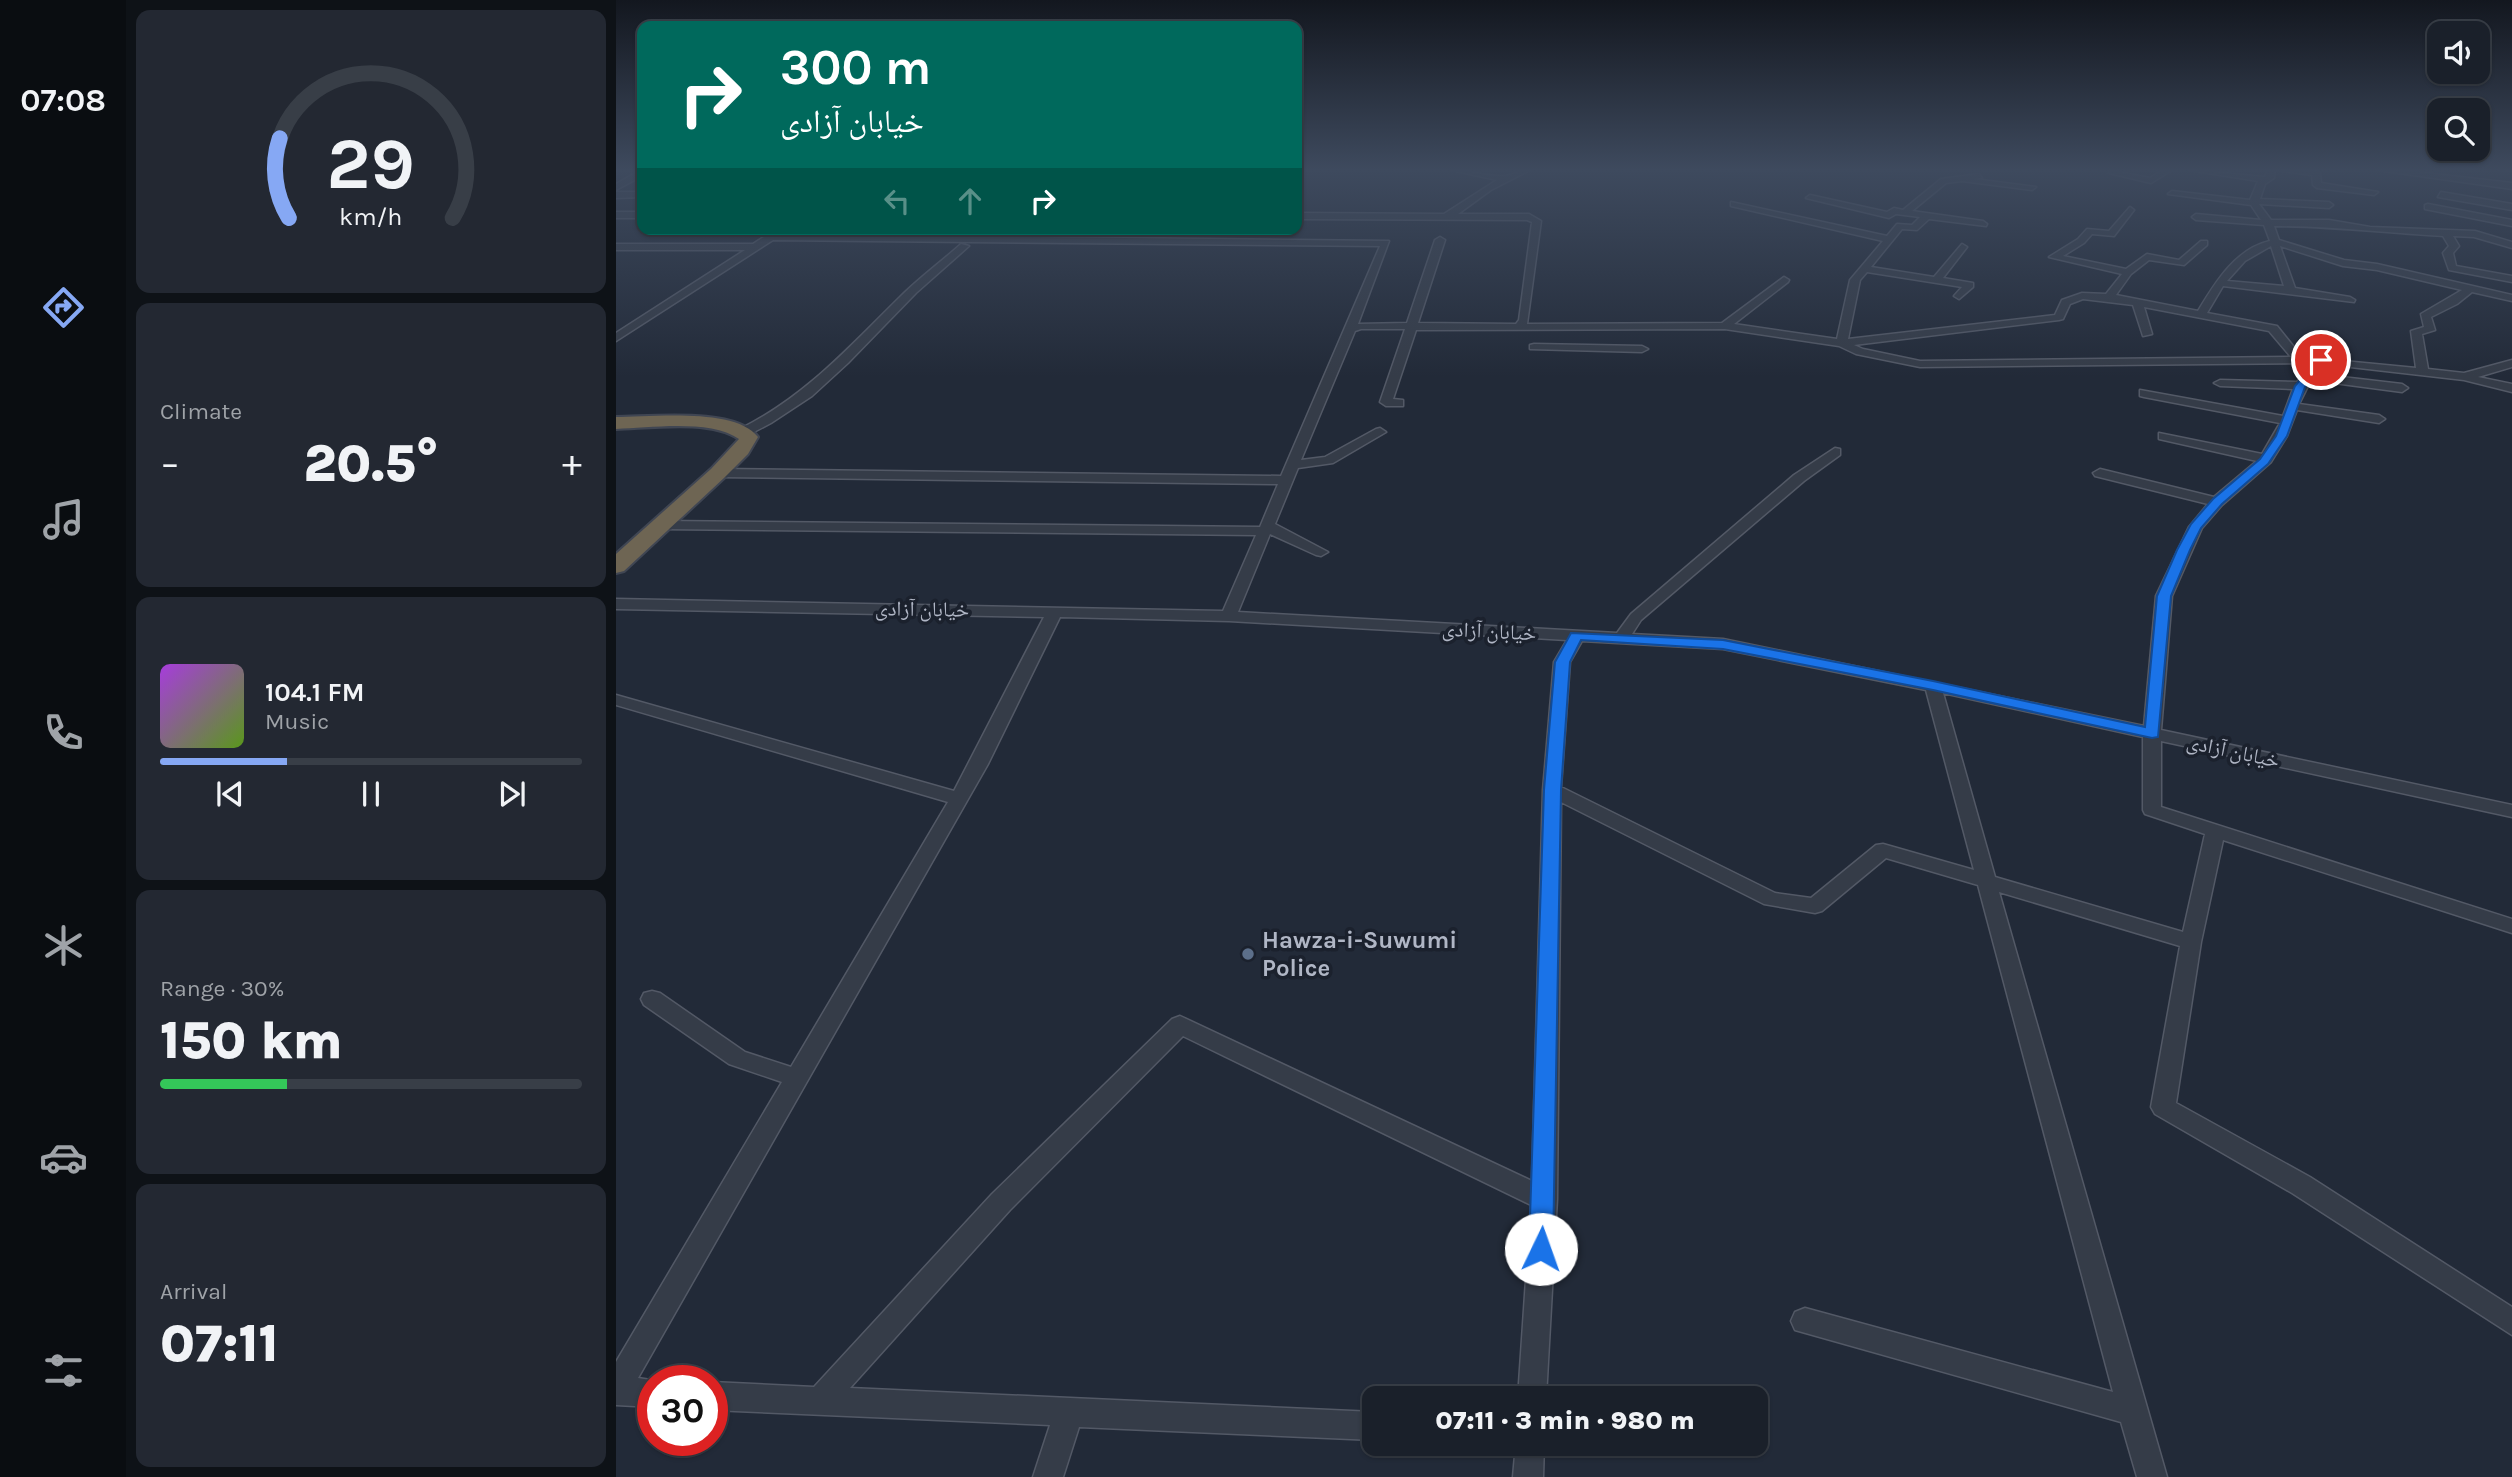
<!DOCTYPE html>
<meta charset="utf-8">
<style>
:root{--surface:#1a202a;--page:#232832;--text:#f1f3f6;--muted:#9fa3a8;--line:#383e47;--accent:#86a8f4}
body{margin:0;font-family:Karla,"Noto Naskh Arabic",sans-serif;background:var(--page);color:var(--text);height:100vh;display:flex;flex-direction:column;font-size:26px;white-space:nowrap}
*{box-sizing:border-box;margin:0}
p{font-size:23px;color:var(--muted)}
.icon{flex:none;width:38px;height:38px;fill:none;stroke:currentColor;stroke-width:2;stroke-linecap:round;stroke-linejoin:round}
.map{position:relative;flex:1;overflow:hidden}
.panel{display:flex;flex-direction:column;gap:10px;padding:10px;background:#0e1217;width:490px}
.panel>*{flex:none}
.guide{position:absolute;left:21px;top:21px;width:665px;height:214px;border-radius:14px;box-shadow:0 2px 5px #0004,0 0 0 2px var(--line);background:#00695c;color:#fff;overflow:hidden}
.fabs{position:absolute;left:1811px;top:21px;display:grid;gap:14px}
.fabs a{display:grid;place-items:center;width:63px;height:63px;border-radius:14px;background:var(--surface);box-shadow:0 2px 5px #0004,0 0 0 2px var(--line);font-size:35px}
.speed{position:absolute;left:21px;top:1365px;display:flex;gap:14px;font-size:35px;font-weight:700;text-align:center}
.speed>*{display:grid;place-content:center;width:91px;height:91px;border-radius:50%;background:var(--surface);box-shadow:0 2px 5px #0004,0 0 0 2px var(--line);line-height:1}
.speed .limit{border:10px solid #d22;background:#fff;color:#111}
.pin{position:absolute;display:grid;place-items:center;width:60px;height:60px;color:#fff;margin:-30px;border:4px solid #fff;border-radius:50%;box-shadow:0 2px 7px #0007}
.me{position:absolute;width:77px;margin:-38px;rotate:3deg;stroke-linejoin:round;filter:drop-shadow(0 0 5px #0008)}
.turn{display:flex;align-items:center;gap:24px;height:147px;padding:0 28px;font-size:32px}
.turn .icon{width:91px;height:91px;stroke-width:2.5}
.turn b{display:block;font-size:49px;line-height:60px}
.lanes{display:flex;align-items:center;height:66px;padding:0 28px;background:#0003;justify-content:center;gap:35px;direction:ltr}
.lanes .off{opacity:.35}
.big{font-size:52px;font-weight:800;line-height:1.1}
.panel .tile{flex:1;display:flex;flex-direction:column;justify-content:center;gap:10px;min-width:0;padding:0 24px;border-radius:14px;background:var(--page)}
.panel .dial{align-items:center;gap:0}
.dial svg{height:182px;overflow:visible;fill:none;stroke:var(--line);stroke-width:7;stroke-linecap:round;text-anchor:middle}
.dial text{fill:var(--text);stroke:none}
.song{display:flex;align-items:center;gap:21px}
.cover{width:84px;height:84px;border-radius:10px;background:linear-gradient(135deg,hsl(280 70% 55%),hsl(90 70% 35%))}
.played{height:7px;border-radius:4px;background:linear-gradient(90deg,var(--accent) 30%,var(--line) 30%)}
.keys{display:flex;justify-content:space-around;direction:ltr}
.heat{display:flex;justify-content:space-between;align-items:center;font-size:38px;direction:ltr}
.charge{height:10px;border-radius:5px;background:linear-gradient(90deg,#34c759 30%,var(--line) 0)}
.trip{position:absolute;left:746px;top:1386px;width:406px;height:70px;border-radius:14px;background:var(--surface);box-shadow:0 2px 5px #0004,0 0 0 2px var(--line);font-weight:800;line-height:70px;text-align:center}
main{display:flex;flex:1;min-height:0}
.menu{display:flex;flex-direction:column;width:126px;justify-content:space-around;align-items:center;background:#0a0d11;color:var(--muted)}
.menu .icon{width:49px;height:49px}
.menu .on{color:var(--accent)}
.menu b{font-size:32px;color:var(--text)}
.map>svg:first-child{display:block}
</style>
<main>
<nav class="menu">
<b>07:08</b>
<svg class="icon on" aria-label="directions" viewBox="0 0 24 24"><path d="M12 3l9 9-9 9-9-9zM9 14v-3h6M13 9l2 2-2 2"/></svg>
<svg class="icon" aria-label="music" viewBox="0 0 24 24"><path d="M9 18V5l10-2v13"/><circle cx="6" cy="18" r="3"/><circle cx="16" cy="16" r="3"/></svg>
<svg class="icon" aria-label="phone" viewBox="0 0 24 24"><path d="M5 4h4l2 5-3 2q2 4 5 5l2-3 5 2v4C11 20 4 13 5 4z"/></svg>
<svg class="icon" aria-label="climate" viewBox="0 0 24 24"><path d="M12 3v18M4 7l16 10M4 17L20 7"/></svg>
<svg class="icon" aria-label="car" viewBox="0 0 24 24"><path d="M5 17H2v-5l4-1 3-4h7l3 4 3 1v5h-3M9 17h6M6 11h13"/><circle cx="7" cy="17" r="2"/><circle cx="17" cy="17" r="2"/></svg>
<svg class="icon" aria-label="filters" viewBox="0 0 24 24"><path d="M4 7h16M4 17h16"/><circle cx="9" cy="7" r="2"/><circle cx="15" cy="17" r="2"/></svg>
</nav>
<section class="panel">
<div class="tile dial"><svg viewBox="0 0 100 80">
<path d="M14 69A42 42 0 1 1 86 69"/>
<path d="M14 69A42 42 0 0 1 10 34" stroke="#86a8f4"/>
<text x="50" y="56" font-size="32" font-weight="700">29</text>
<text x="50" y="72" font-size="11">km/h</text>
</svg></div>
<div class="tile"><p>Climate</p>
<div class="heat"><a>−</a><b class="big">20.5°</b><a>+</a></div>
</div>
<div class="tile">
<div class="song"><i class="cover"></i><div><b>104.1 FM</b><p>Music</p></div></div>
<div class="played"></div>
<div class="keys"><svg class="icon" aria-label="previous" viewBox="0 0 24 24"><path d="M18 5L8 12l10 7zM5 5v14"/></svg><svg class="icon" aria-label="pause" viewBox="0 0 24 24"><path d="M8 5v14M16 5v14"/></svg><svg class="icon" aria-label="next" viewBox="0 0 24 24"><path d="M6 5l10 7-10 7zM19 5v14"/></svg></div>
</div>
<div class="tile"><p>Range · 30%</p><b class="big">150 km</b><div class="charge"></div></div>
<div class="tile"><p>Arrival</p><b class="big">07:11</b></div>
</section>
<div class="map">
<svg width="1896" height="1477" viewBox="0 0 1896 1477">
<rect width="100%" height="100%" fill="#222a38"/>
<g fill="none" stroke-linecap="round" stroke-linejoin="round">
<g stroke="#535966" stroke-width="3">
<path id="minor" d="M835,170C852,170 870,177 887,176C896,176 904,170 914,170L875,190L842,214H913L925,221L911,324L1106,323L1168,277L1173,280L1172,282L1118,324L1221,339L1234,280L1267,241L1115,206V202L1271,236L1281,224L1296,225L1304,217L1280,214L1273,218L1190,198L1194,195L1271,212L1278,208L1287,210L1325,179L1363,174L1366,178L1358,179L1420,187L1416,190L1346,181L1330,183L1296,211L1367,221L1371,224L1370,226L1313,219L1301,230L1286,229L1255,267L1318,277L1346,244L1351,247L1327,278L1357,283V287L1343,299L1338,296L1346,287L1251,272L1244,280L1232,339L1439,315L1446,300L1466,293L1490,294L1506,274L1433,257L1462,239L1471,229L1493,231L1514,207L1518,210L1498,236L1476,234L1468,243L1447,256L1510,269L1531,254L1563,260L1585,241H1591V245L1568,265L1533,260L1515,274L1500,295L1582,311C1599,283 1619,249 1654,241L1648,225L1580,220L1576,217L1580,214L1645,220L1635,205L1552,194L1556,191L1634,200L1642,181L1573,170L1649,177L1651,170L1700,171L1704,173L1705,183L1762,192L1758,195L1701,188L1697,185L1696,175L1659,170L1658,178L1649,184L1644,199L1713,202L1717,205L1713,208L1643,204L1655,220H1713L1754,227L1859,231L1896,242V248L1858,237L1837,236L1843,246L1837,253L1840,266L1896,276V282L1833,270L1827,253L1833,246L1827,236C1770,233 1715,226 1658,226L1663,240L1728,260L1761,264L1896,295V301L1856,292L1841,304L1815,317L1819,330L1806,334L1812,369L1848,373L1896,360V367L1862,377L1896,384V392L1848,380L1708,364L1700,374L1786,384L1792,388L1786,392L1695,380L1683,404L1763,415L1769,419L1763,423L1681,410L1671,436L1655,462L1606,505L1586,528L1556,596L1545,730L1896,805V817L1545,741V807L1896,919V933L1607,840L1585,942L1560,1103L1694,1177L1896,1307V1335L1676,1193L1539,1114L1535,1107L1564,946L1383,892L1551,1477H1521L1505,1422L1179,1330L1175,1321L1179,1312L1189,1308L1497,1392L1362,885L1270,858L1206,911L1199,913L1148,904L945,802L941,1199L930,1398H902L915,1205L567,1036L394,1210L234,1388L758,1412V1440L463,1427L447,1477H417L434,1425L96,1410V1382L198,1387L376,1194L556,1019L564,1016L916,1181L927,790L938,662L951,640L613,621L444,617L372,764L22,1378L41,1381H37V1407L0,1405V1362L166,1082L113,1064L28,1005L25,999L28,993L36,991L44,993L129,1052L175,1067L332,802L0,705V695L338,791L428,617L0,609V599L607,611L640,535L44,529L37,525L44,521L644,527L662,484L102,477L95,473L102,469L665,476L764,246L157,240L0,341V333L129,250H0V244H137L160,229H167L165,234L773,241L742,324L791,323L819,240L824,237L829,240L802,323L900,324L903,320L916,222L911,220L681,219V213L828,214L881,180ZM1655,246L1668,286L1611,281L1629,261ZM1664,246L1727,266L1761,270L1846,290L1805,314L1808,327L1795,331L1800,368L1686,357L1661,326L1591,313L1607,286L1738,302L1739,300L1734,297L1679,288ZM1467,299L1517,305L1527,336L1536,334L1528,307L1653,331L1675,357L1304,361L1247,349L1238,345L1443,320L1447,319L1454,304ZM745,329H789L764,402L770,406H787V400L777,399L800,330L1109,329L1223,346L1240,354L1304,367L1696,363L1681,382L1604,380L1598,383L1604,386L1677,389L1667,416L1524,390V396L1528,397L1664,423L1646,454L1543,433V439L1641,461L1598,497L1484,469L1477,473L1479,476L1592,504L1573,527L1540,596L1528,726L1107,639L1016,634L1025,620L1188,481L1224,455V449L1219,448L1178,475L1015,614L1001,633L622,612L654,534L700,555L705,556L712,552L659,524L682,468L717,463L770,432L764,428L760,429L709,457L685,460L739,331ZM966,641L1107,649L1310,690L1358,870L1267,844L1260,845L1195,898L1159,893L945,787L954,662ZM1327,693L1527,737V810L1529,814L1589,834L1567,932L1379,877Z
M1547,170H1556L1535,183L1493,173L1497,171L1534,178Z
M1761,170H1784L1896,183V189Z
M23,171H26V176L0,190V184Z
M0,192H26V197L0,198Z
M1825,192L1896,204V210L1822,197Z
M1812,204L1896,220V226L1809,209V205Z
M0,212H26V218H0Z
M345,244L353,246L300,293L232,363L196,396L155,423L132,435H124V429C189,397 233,347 284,297C303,278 325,262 345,244Z
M918,344L1026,346L1032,349L1026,352L914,349V345Z
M900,1444H928L927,1477H897Z"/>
</g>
<g stroke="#404653" stroke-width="4">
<path id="highway" d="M0,417C34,417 120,407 142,437L132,454L109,477L8,571L0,573V554L95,469L123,439C94,419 34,428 0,429Z"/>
</g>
<use href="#minor" fill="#353c48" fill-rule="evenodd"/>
<use href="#highway" fill="#6e6553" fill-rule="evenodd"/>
</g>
<linearGradient id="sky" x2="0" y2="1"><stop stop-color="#13171f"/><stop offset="0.45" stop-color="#3e4a5e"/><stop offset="1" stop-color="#3e4a5e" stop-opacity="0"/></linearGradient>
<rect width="1896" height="377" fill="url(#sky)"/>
<path fill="#1a73e8" stroke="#114b97" stroke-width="2" d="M1702,358L1710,360L1689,387L1671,436L1652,464L1606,504L1585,528L1574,550L1555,596L1542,737L1536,738L1317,690L1107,649L965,640L954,662L945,790L937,1249L933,1256L925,1259L917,1256L913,1249L928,790L939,662L955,633L1107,640L1317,681L1529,727L1541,596L1561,550L1575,524L1597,499L1644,459L1660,436L1679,386Z"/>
<circle fill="#5c6f8a" stroke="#1b212d" stroke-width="2.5" cx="632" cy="954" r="7"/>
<g text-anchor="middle" stroke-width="7" stroke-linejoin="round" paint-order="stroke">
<g font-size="21" fill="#b0b6c5" stroke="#1b212d">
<text transform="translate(306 609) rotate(1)" y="7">خیابان آزادی</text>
<text transform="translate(873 631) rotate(3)" y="7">خیابان آزادی</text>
<text transform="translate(1617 751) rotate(12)" y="7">خیابان آزادی</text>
</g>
<g font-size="24" font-weight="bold" fill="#b0b6c5" stroke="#1b212d" text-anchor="start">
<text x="646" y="948">Hawza-i-Suwumi<tspan x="646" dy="28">Police</tspan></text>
</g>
</g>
</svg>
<div class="fabs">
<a><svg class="icon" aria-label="sound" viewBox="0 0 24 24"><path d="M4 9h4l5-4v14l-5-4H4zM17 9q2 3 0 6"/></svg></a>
<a><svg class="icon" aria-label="search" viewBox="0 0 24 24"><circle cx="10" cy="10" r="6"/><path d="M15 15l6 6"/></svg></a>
</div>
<div class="speed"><div class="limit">30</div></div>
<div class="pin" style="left:1705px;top:360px;background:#d93025"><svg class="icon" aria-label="arrive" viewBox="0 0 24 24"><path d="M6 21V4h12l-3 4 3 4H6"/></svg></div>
<svg class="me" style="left:925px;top:1249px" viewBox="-20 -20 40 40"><circle r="19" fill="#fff"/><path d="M0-13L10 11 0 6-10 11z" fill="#1a73e8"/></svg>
<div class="trip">07:11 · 3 min · 980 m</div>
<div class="guide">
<div class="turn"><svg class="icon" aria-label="right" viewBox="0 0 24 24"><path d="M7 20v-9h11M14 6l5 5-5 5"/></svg><div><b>300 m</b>خیابان آزادی</div></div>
<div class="lanes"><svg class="icon off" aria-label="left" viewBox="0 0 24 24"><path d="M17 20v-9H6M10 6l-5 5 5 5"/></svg><svg class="icon off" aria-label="ahead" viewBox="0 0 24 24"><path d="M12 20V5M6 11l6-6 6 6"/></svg><svg class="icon" aria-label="right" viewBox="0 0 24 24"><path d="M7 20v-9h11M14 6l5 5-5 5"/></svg></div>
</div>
</div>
</main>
